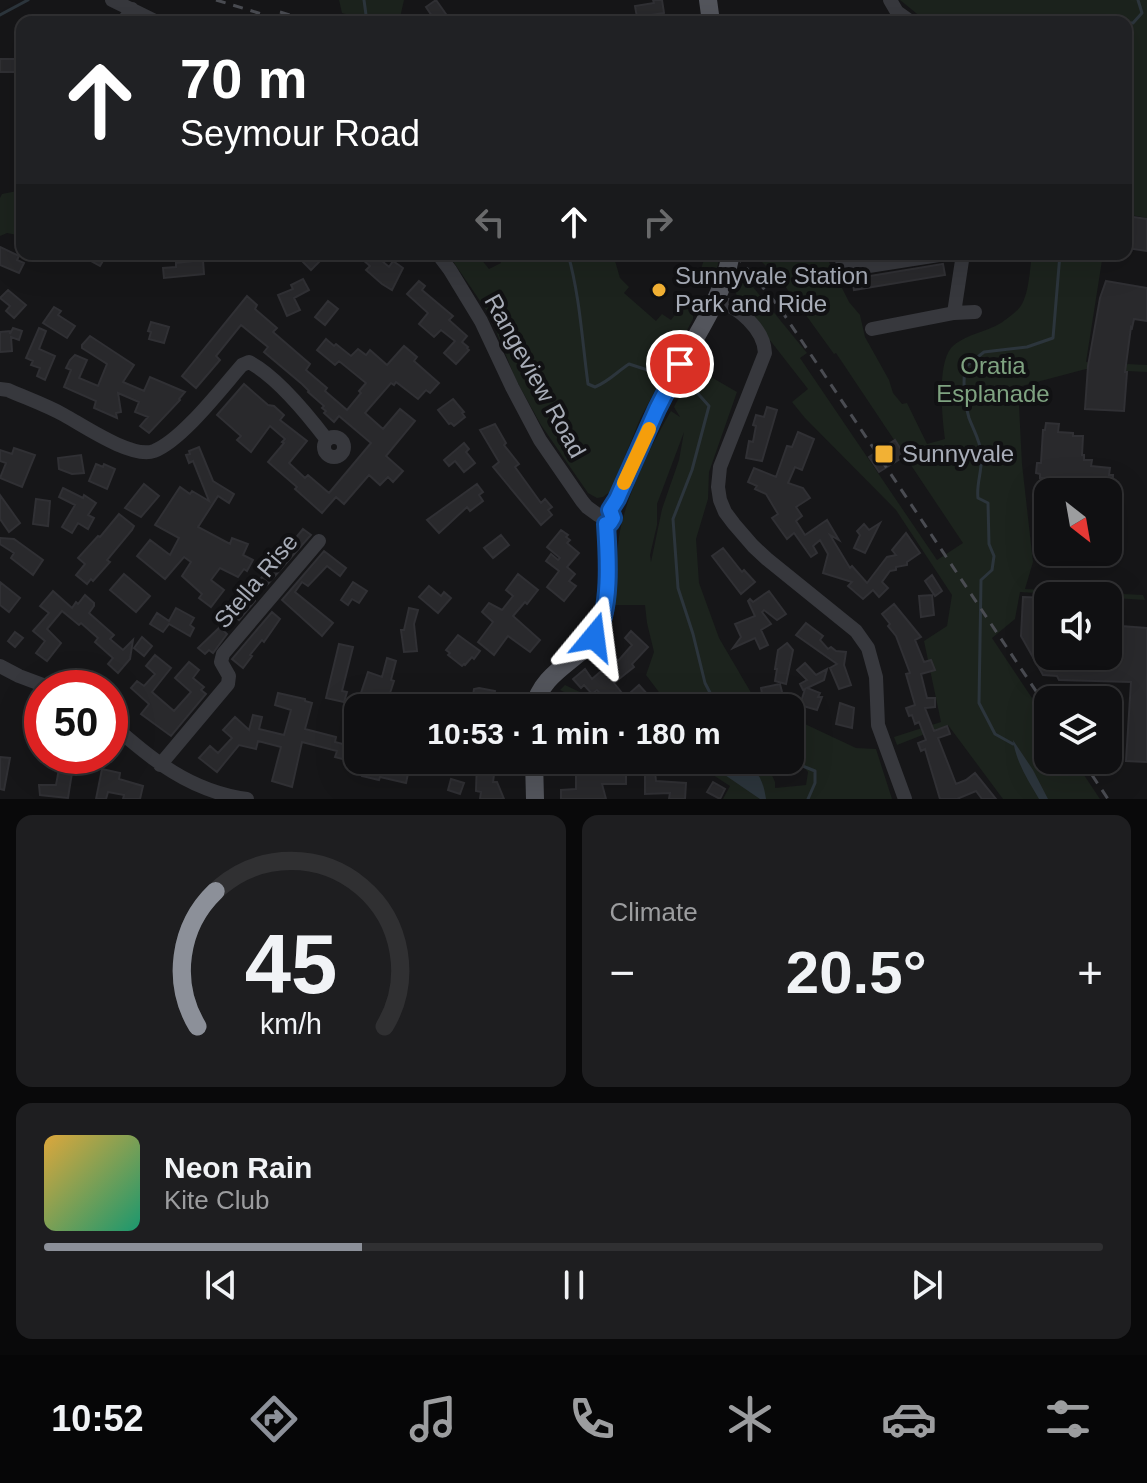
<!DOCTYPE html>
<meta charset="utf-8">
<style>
:root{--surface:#101012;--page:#1e1e20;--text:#f1f3f6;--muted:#9c9d9f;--line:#303032;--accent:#8c9099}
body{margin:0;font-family:Arial,sans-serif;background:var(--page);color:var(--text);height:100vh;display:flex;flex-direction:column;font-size:30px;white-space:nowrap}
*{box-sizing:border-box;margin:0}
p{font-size:26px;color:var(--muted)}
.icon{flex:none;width:44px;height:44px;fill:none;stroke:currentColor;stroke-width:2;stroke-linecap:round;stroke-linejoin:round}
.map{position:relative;height:799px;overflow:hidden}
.details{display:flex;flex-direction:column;gap:16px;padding:16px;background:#09090a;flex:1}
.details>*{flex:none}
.guide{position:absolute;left:16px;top:16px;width:1116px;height:244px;border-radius:16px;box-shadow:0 8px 32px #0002,0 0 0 2px var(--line);background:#202124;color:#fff;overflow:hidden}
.needle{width:52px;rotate:149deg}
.controls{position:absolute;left:1034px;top:478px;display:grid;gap:16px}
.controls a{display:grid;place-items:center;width:88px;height:88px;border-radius:16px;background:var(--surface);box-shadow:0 8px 32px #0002,0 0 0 2px var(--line);font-size:40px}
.speed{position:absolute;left:24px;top:670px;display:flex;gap:16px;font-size:40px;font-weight:700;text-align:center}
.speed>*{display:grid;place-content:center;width:104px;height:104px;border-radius:50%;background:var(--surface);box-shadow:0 8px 32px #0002,0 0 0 2px var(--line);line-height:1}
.speed .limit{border:12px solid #d22;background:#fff;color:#111}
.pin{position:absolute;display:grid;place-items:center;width:68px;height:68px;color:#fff;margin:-34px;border:4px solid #fff;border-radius:50%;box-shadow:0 2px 8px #0007}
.me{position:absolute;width:88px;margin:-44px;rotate:16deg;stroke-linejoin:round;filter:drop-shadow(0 0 6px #0008)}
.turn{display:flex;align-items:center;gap:28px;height:168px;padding:0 32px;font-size:36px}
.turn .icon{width:104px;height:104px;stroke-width:2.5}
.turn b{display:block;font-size:56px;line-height:68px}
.lanes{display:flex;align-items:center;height:76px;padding:0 32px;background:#0003;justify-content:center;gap:40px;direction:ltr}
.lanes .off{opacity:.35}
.big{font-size:60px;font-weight:800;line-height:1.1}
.details .widget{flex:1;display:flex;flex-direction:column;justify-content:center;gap:12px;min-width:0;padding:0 28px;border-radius:16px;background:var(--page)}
.details .dial{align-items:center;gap:0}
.dial svg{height:208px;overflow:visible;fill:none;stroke:var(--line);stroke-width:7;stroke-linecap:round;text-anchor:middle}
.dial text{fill:var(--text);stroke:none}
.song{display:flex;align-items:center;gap:24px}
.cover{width:96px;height:96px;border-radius:12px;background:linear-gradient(135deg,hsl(40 70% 55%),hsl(160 70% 35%))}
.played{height:8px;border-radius:4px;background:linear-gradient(90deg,var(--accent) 30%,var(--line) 30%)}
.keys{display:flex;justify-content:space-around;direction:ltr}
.heat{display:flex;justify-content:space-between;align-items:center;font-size:44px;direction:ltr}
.details .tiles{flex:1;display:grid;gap:16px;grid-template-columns:1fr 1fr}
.widget:last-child{grid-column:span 2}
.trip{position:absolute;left:344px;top:694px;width:460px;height:80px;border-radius:16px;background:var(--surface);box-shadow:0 8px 32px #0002,0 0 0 2px var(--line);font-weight:800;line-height:80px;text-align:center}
.menu{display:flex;height:128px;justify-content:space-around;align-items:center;background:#060607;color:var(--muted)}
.menu .icon{width:56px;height:56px}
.menu .active{color:var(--accent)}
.menu b{font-size:36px;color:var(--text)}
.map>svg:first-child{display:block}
</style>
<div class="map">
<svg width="1147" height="799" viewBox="0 0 1147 799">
<rect width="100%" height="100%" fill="#161618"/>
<path fill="#1c231d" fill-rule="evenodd" d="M339,0H404L399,22H375L342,13Z
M900,0H1147V218L1126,214V22H927Z
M22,190V236L7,233L0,236V198L2,194Z
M448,254H477L489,269L501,263L497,254H613L620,278L629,287L624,293L656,321L662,314L671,320L681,307L675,302L678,299C690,300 694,308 693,319L640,419L611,491L603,497L597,498L588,493L541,425L516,380L489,314Z
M700,254H720C717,268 716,282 702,287L694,285L692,277L698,279L705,256Z
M754,254H825L849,302L860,315L865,337L889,380L893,393L902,404L907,403L927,444L945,439C942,418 937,365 951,348C963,335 986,332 1001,323C1008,318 1019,311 1023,302C1029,290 1030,268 1032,254H1103L1086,362L1147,365V372L1086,369L1018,387L1022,464L1033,562L1025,589L1143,595L1145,600L1020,592L1015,619L992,638L1048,722V760H1074L1100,799H1003L948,725L897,745L894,737L941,722L924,641L947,626L952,595L896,510L805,418L792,402L808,389L741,303L733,288L739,270L807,353L800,358L937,560L963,543L836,353L834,354L782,282Z
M699,370L737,392L709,472L708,499L696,539L699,583L719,638L760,708H671L646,675L654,652L647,623L645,605H614C616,583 616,559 619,537C624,500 652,443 671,411L680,417L674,407L689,378ZM684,432L679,460L662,509L651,562L650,555L657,525V504Z
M565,685L613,708H598L560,690Z
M790,717L856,748L876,749L892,799H723L730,786L690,760H790ZM803,766L808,772L806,785L775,788V782L771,773Z"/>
<path fill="#2c353c" d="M1013,740L1033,770L1048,799H1039C1028,780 1016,762 1013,740Z
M703,760C738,760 760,757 766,799H760Z"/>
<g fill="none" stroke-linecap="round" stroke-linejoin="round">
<path stroke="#2c353c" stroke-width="3" d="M364,0L367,22
M0,15L28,0
M1126,23H1133L1142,13L1138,0
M568,254C580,297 582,340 588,384L595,387C608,382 618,371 629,364L666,376
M680,382L692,387L709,406L692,470L673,519L678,588L693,634L705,683L718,708
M1013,744L995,734L979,703L981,580L992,570L994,556L989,544L988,503L978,498C976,483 983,470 981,454C981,442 973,429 969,418C964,401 963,384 965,367L984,352L1027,347L1053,338L1060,254
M788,760L815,771V783L808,799"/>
</g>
<path fill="#29292c" stroke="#303034" stroke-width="2" d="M436,0L448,17L441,22H436L426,7Z
M653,0H662L664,13L637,17L635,6L654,3Z
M0,59H15V72H0Z
M1126,216L1147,219V251L1126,248Z
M0,247L19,256L17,260L24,263L19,273L0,265Z
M87,254H107L100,266L91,261Z
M295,254H311L319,262L311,270Z
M356,254H374L389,267L393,261L403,268L392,290L382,284L366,270L370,266Z
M203,260L204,274L164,278L163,268L176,267V263Z
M943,264L945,275L854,290L852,277L858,278Z
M303,279L309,290L294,298L300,310L287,316L278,295L293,289L291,285Z
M419,281L425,286L422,290L453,316L449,320L467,336L462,342L468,347L467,348L469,350L456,364L444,353L455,341L441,330L434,337L419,324L428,313L407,294Z
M1106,281L1147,288V321L1134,319L1132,328L1131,327L1125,372H1127L1124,411L1085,409L1088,366L1100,298Z
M8,290L26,305L14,318L6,311L10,306L0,298Z
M247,296L257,305L255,309L277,328L273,332L310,364L306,370L327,388L325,391L347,410L361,393L359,391L366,383L339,361L335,365L317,350L326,339L334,346L336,344L351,356L358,349L366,355L370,350L387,365L404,346L417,357L414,361L439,383L430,393L426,390L418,399L396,382L394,385L391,383L365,413L383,429L400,409L415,421L386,456L403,471L393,482L388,477L380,485L369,475L344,504L336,497L322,513L295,489L297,487L268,462L284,443L282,442L285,439L270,426L251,452L237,440L241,436L217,415L244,384L268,405L274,406L284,415L280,420L307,441L289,463L305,478L308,475L329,493L371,443L339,416L334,422L324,413L326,411L322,408L324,406L308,392L309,391L302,384L264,352L268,347L241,325L216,356L220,360L196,388L182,376Z
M328,301L338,309L325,325L315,317Z
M54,307L61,311L58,315L75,326L67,338L43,323Z
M151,322L169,327L164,343L149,339L151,332L148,331Z
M13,328L22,331L19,340L11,337L12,351L0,352V332L10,331V334Z
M39,328L46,331L39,349L55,356L45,380L37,376L40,368L31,365L33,361L26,358Z
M90,336L134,365L123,382L144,391L150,377L185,392L179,399L180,400L149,433L140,426L148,417L135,412L139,402L118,393L121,412L116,413L117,418L94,408L96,401L64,387L71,370L66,368L70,360L75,355L87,360L79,378L98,386L107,364L82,348V345Z
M453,399L464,412L462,413L465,417L454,426L451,423L449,424L438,410Z
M767,407L777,410L762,461L746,458L749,441L753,442L756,426L753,425L756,415L764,417Z
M1046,423L1059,424L1058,432L1073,433V436H1083L1082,455H1084V460H1092L1091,466L1110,468L1109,475H1113L1112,492H1087L1049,488L1050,478H1040V474L1036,473L1037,463H1041L1043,430H1045Z
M495,424L506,443L504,445L519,464L515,467L541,503L545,499L552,507L548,510L552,515L541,525L493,467L499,462L480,430Z
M798,432L814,439L802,470L795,467L788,483L803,488L810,498L796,507L802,516L796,521L805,535L827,520L839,540L830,535L850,568L852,566L867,583L887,557L896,555L892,550L906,533L920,553L907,562V565L896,567V570L890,571L882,582L888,588L879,597L873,590L863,599L848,586L852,582L823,573L828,554L820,540L813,546L817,553L811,557L794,533L787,539L772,518L778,514L766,494L755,489L757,486L748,482L754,468L776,477L787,446L792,447Z
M895,440L905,456L879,472L869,457Z
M464,443L469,449L466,452L475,463L464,472L455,461L449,466L444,460Z
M199,447L213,481L234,494L229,503L218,496L198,527L230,544L232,538L248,544L243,555L253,560L247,571L244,569L238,577L220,568L211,580L224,590L211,607L199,598L202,594L182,576L191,562L184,557L165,579L137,556L150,540L170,555L179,538L155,525L180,487L190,494L192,491L209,501L193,461L189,463L186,455L190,454L189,451Z
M14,448L35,455L22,487L0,478L6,463L0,461V450L12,454Z
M81,455L84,473L72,474L59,469L58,458Z
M96,464L103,467L104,464L115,469L107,489L89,481Z
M144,484L159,496L141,517L125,508Z
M477,484L483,492L479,495L483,501L470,511L467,507L439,533L427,520Z
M63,488L83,498L84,495L96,503L88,515L94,518L88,529L78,523L72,533L62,527L75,505L59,497Z
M0,495L20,523L9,532L0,519Z
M36,499L50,501L48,526L33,524Z
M119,514L134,526L132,530L107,560L110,562L93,581L91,579L87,584L76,575L85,564L78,558L98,536L100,537Z
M880,523L865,553L854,548L860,535L857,531L864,524L869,530Z
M303,529L311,535L266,586L259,580L278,562L280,564L299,543L294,540Z
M561,530L568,535L566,537L570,540L567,543L579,553L567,567L575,574L569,581L576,586L564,601L547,587L559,571L546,561L551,554L558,560L560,558L547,547Z
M501,535L509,545L493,558L484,548Z
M0,538L14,539L43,560L33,575L11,558L14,553L0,544Z
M723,548L742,572L744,570L755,582L741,594L712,556Z
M324,551L346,568L340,576L327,566L308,586L302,582L295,592L333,623L322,636L282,600Z
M124,574L150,596L136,612L110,590Z
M518,574L538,590L527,604L525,602L513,616L540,640L530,652L508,636L494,655L478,642L493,622L482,612L489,603L502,610L513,596L506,590Z
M932,575L942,591L935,596L925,581Z
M0,582L20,598L9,612L0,605Z
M353,582L367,591L359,603L352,599L348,605L341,600Z
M429,586L441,596L444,592L451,598L438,613L419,597Z
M53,591L72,608L76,602L78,604L85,595L94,603V606L89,613L114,635L110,639L123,650L133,640L130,659L118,673L108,664L113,658L95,642L98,638L81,623L79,625L62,611L47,629L61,643L47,661L36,653L45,641L33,631L49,613L40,606Z
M769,591L786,614L777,620L764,610L762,612L771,624L761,630L768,645L760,649L755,638L733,648L741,637L735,624L755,616L748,601L750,599L753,602Z
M249,593L255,599V601L239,620L231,613Z
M932,595L934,615L921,617L919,596Z
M1023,597L1048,598V656H1108V601L1122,602L1121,626L1147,628V762L1126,761L1131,682L1059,680L1057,676L1043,675L1021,636Z
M894,604L921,637L915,640L924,662L931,660L935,670L921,674L927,698H935V707L925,708L934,731L947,726L950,734L938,738L956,784L966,780L975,773L996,799H982L976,791L957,799H940L925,749L921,751L918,743L926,740L919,722L915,724L912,715L909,716L906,708L915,705L906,674L910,673L896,636L888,626L890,624L882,614Z
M176,608L194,618L190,625L194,628L190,636L169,624L163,632L150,624L157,613L169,621Z
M409,608L418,610L414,624L417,651L404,652L401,630H404Z
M272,612L280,619L264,642L262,640L250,655L252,656L243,668L232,659Z
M806,623L823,636L820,640L828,649L831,647L836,651L846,652L844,665L851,685L839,689L830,668L837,664L796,635Z
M220,627L227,634L213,653L209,650L205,654L198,648Z
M631,631L648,647L632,664L634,667L614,683L630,703L624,708H618L614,704L612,706L597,690L592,694L584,685L581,688L573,679L585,669L592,679L616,658L618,661L632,645L625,638Z
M15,632L23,638L15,647L8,641Z
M458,635L480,651L474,659L472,657L465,665L464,664L462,666L448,655L450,653L446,650Z
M142,637L152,646L144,656L134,648Z
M787,643L793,650L786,684L775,681L777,669H775L778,650Z
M339,644L353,647L342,691L347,692L344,702L326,698Z
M155,655L171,668L152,692L174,711L191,692L175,678L189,662L199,670L193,678L204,687L201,690L206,694L171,736L141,714L149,704L131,688L137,681L144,686L155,674L146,666Z
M387,658L396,661L391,680L394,681L387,702L361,693L368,672L382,677Z
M805,663L816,675L827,669L824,680L807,688L820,693L818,697H822L817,710L800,705L805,689L803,690L800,684L807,680L797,670Z
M780,684L783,696L763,700L761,688Z
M639,685L648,695L649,694L661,708H645L631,692Z
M479,688L495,691L494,695L497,696L495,708H478V703L472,702L474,689Z
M278,693L305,699V701L312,703L305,729L336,737L335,742L358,748V763L335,757L337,751L302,742L292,787L272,781L281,747L258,741L256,749L239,745L217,772L199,758L210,746L218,753L232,738L223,730L235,717L249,730L253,715L262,717L259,729L284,735L291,710L275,705Z
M431,693L455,696L454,706L429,705Z
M840,703L854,708L852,728L836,724Z
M0,757L10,758L4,790L0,789Z
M61,758L74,760L68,798L40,795L39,785H56Z
M366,760H411L406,783L380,777L379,780L362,776Z
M477,760H496L493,782H497L504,799H480L481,792L476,791Z
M645,762H654L656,781L686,783L685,799H669L670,793L645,794Z
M590,763V767L626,765V784H602L606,799H561V790L576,789V764Z
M102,769L120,773L119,779L143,786L140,799H123L124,795L108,792L106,799H96Z
M451,779L464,783L460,794L448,790Z
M713,782L725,789L720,799L707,792Z"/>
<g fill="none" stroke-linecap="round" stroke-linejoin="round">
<path stroke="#37383d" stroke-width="14" d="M112,0L157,22
M890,0L897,12L911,22
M123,22L132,9
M438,254L450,270L481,321L512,387L540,440L582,501L587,507L598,515
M839,254L844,264L856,268L945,254
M716,301C738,306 764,329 765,353L720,467L718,487L720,500L725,512L734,524L753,546L767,559L856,631L868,648L876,677L878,725L905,799
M954,313L963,254
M872,329L954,313L975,312
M0,389L8,390C26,398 46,405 64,415C84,426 132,459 154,451C182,440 221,389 242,365L249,362C276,376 308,415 327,440
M324 447a10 10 0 1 1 20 0a10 10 0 1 1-20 0Z
M0,666L19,676L51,688
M110,723C153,760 189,791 247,799
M160,765L228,684L229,676L221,662L223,654L319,541"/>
<path stroke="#53555c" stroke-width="18" d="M708,0L711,22
M610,510L617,499C635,460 651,419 671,381C693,339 722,301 731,254
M534,708C542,669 584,660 600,629C610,606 608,550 606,524
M534,760L535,799"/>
<path stroke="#4a4c52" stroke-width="3" stroke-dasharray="10 8" stroke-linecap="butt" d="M216,0L288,22
M280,12L314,22
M735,254L779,307L1048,709
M1082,760L1108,799"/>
</g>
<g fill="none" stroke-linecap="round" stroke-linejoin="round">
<g stroke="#114b97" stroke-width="20">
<path id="route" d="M594,637C612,613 608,554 606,524L610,523L613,518L610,510L617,499L657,409L680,364"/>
</g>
<use href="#route" stroke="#1a73e8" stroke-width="14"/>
<path stroke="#f59e0b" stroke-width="14" d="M624,483L649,429"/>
</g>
<g fill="#f2b134" stroke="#111113" stroke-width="3">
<circle cx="659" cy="290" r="8"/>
<rect x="874" y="444" width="20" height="20" rx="4"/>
</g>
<g text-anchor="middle" stroke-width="8" stroke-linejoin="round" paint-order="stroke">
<g font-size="24" fill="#a8adb8" stroke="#111113" text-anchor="start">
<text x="675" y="284">Sunnyvale Station<tspan x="675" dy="28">Park and Ride</tspan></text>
<text x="902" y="462">Sunnyvale</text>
</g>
<g font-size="24" fill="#7fa381" stroke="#111113">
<text x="993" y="374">Oratia<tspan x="993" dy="28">Esplanade</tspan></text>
</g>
<g font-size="24" fill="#a8adb8" stroke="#111113">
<text transform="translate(535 376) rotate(61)" y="8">Rangeview Road</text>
<text transform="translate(256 581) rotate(-50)" y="8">Stella Rise</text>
</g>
</g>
</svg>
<div class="controls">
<a><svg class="needle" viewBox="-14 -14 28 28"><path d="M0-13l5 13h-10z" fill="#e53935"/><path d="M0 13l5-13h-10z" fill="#9c9d9f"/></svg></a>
<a><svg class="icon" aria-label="sound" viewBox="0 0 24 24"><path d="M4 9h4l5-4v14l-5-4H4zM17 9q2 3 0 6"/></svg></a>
<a><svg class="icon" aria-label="layers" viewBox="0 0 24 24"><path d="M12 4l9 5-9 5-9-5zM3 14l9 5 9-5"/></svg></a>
</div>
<div class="speed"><div class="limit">50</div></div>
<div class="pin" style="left:680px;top:364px;background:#d93025"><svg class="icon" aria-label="arrive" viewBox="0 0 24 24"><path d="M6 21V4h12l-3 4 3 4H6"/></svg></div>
<svg class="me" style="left:594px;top:637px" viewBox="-20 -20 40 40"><path d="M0-17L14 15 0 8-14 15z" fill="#1a73e8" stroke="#fff" stroke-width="4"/></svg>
<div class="trip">10:53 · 1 min · 180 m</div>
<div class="guide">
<div class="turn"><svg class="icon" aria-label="ahead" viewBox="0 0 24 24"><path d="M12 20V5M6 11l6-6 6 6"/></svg><div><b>70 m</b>Seymour Road</div></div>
<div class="lanes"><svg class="icon off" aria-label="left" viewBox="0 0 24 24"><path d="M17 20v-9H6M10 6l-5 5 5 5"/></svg><svg class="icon" aria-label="ahead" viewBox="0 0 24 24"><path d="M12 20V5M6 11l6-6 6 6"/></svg><svg class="icon off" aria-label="right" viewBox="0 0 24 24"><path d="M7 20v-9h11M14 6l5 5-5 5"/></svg></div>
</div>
</div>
<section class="details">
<div class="tiles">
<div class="widget dial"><svg viewBox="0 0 100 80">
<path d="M14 69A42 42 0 1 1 86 69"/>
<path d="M14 69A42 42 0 0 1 21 17" stroke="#8c9099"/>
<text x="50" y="56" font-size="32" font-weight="700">45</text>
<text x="50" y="72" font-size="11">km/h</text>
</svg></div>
<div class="widget"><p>Climate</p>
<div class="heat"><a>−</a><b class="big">20.5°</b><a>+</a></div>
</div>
<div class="widget">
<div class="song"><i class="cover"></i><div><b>Neon Rain</b><p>Kite Club</p></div></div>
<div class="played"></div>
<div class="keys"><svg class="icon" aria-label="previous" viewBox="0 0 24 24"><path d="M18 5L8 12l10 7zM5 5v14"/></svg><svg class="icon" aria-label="pause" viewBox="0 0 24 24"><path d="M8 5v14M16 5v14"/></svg><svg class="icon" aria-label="next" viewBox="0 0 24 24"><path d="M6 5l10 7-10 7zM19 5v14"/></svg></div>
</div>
</div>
</section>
<nav class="menu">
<b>10:52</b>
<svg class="icon active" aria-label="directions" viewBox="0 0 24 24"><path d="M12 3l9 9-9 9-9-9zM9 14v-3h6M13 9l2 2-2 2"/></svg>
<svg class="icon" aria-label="music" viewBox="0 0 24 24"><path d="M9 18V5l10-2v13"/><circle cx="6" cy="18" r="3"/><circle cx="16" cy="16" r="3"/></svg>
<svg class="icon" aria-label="phone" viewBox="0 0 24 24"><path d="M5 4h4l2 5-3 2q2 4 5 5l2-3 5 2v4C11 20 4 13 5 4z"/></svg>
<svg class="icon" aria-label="climate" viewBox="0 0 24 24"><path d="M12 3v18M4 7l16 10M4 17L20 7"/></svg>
<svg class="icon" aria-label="car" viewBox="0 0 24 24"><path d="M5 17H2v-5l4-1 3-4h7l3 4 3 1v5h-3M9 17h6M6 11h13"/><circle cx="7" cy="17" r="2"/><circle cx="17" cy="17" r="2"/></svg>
<svg class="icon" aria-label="filters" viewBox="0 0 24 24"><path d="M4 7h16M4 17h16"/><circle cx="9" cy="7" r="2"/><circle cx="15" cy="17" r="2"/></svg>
</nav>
